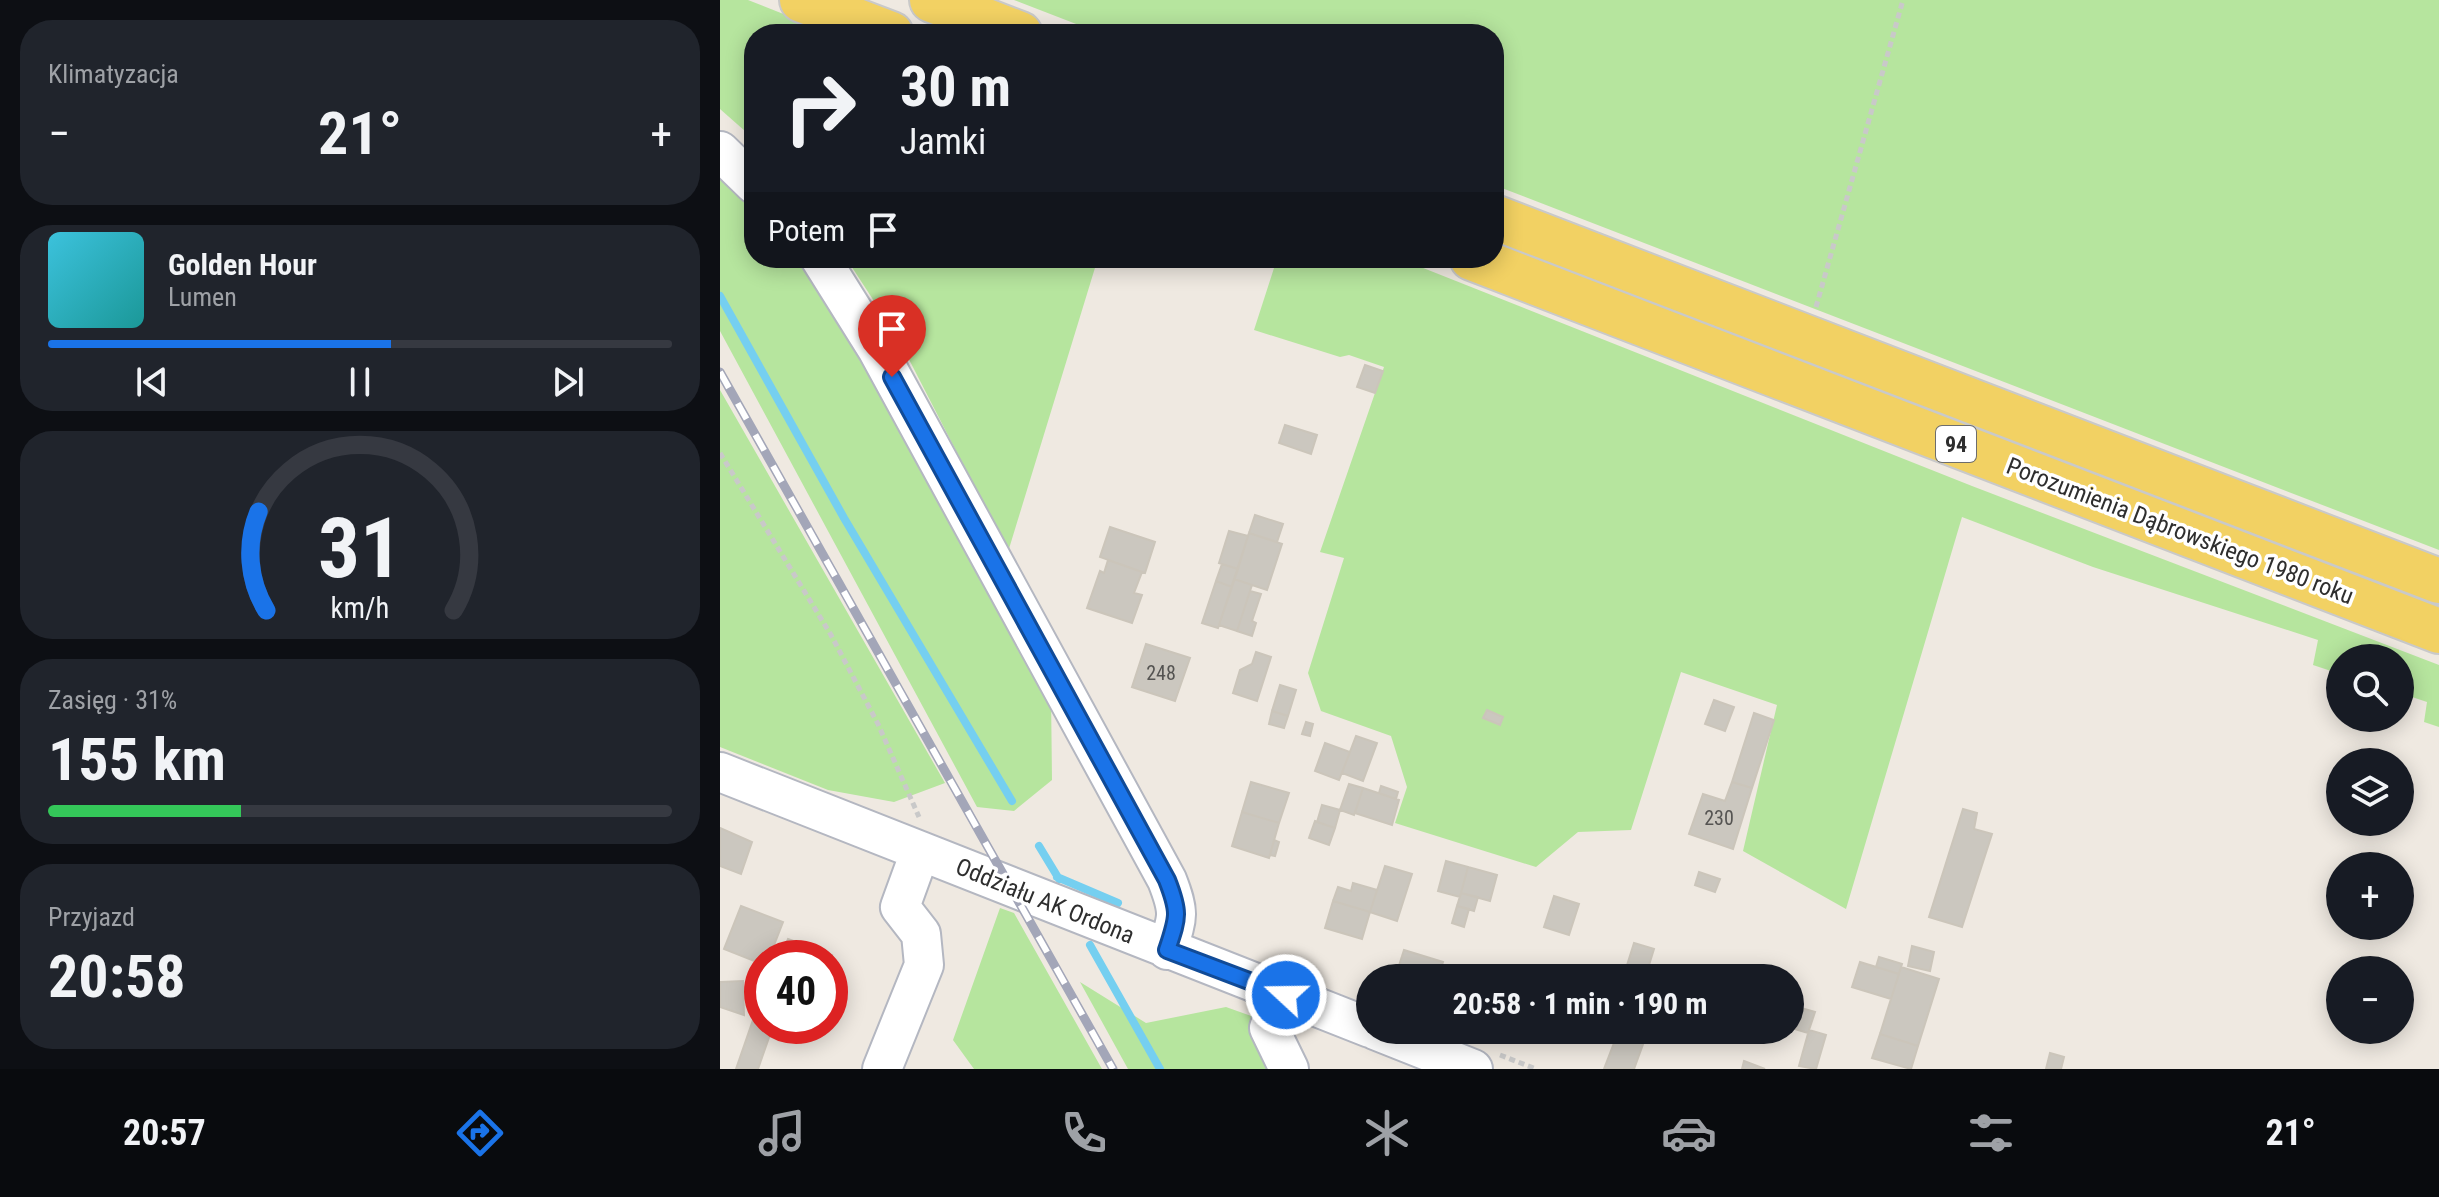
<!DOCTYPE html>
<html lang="pl">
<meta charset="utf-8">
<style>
:root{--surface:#171b24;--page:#20242c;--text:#f1f3f6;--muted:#9ea1a6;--line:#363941;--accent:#1a73e8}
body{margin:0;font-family:"Roboto Condensed",sans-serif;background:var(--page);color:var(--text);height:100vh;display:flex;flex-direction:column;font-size:30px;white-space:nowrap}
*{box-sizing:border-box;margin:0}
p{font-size:26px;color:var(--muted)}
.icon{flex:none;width:44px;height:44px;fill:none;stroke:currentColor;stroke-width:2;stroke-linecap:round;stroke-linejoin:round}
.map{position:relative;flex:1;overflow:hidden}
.details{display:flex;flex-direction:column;gap:20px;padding:20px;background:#0d0f14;width:720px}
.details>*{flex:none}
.top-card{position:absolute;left:24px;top:24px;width:760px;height:244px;border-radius:32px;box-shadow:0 4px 20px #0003;background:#171b24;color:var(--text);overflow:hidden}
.buttons{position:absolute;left:1606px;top:644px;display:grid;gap:16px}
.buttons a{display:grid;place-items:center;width:88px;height:88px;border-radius:50%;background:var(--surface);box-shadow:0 4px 20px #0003;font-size:40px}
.speed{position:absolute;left:24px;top:940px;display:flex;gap:16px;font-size:40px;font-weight:700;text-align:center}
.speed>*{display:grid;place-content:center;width:104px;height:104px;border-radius:50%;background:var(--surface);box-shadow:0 4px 20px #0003;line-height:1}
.speed .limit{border:12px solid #d22;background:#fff;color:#111}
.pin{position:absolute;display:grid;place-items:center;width:68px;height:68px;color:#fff;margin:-82px -34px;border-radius:50% 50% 50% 0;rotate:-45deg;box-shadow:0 0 8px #0007}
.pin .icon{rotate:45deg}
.me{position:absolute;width:88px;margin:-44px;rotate:291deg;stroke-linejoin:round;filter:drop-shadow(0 0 6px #0008)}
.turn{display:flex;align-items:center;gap:28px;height:168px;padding:0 24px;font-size:36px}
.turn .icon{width:104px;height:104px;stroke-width:2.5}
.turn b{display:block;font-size:56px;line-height:68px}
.then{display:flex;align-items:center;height:76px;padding:0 24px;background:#0003;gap:16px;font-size:30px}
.big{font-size:60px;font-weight:700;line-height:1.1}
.details .tile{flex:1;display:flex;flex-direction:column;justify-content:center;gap:12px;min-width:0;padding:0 28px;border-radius:32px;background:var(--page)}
.details .dial{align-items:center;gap:0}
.dial svg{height:208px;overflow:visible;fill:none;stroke:var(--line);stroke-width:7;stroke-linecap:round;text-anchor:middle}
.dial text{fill:var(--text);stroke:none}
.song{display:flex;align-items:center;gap:24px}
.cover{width:96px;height:96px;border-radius:12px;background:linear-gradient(135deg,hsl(190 70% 55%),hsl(180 70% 35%))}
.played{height:8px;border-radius:4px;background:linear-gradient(90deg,var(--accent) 55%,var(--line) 55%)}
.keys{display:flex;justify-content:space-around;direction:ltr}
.heat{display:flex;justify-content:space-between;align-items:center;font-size:44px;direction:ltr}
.charge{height:12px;border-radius:6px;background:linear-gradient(90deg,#34c759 31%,var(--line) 0)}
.trip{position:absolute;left:636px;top:964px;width:448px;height:80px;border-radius:40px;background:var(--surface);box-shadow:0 4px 20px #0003;font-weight:700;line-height:80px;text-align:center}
.menu{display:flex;height:128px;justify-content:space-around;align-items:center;background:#090b0e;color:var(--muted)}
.menu .icon{width:56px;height:56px}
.menu .current{color:var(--accent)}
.menu b{font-size:36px;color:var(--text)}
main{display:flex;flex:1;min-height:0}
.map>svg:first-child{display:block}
</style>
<main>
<section class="details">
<div class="tile"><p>Klimatyzacja</p>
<div class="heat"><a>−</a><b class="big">21°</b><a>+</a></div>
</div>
<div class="tile">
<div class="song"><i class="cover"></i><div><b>Golden Hour</b><p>Lumen</p></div></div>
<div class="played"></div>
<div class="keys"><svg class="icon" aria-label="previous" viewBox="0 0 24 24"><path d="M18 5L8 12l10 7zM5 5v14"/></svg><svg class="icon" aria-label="pause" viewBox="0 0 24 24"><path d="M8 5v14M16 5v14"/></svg><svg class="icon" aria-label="next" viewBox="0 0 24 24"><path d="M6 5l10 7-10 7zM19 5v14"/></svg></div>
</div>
<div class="tile dial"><svg viewBox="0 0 100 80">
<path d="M14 69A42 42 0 1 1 86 69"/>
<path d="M14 69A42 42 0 0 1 11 31" stroke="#1a73e8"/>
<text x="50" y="56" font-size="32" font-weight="700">31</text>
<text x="50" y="72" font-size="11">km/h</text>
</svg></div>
<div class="tile"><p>Zasięg · 31%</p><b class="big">155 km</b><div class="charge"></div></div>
<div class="tile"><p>Przyjazd</p><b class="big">20:58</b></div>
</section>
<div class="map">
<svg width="1719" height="1069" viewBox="0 0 1719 1069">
<rect width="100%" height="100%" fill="#efe9e1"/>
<path fill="#b6e59e" d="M0,0H28L114,34H34V139L0,109Z
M294,0H1719V550L774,185V34H382Z
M0,174L34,209V258H82L100,277L331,694L332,780L294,811L257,807L0,331Z
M126,258H378L288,552L178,338Z
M521,258H678L1252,486L1719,665V727L1704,722L1707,702L1680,693V658H1620V674L1593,665L1598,640L1373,567L1242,517L1126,909L1023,851L1057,705L961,672L911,830L858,832L816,867L675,823L687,787L671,736L601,711L588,673L624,558L600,552L664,367L629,355L620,357L534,330L554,268Z
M0,390L225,783L174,802L108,790L0,747Z
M280,908L294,913L382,1069H254L233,1040Z
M360,982L426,1023L506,1007L534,1017L563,1069H408Z"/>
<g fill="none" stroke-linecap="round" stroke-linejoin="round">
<path stroke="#75cff0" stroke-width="8" d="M0,296L124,518L292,801
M319,846L339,879
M337,877L398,903
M370,945L440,1069"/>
</g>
<path fill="#cbc7bf" stroke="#cbc5ba" stroke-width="2" d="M645,365L663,371L655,393L637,387Z
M565,425L597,435L591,454L559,443Z
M535,515L563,524L557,542L529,533Z
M390,527L435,542L425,573L380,557Z
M509,531L528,536L518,569L499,563Z
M529,533L562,544L547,590L514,579Z
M388,560L422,572L414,593L422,595L412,623L367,608L380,571L384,573Z
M502,564L518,569L512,587L496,581Z
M514,579L532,585L517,631L499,625Z
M496,581L512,587L498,628L482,623Z
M530,591L541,594L532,621L536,623L532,636L517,631Z
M426,644L470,658L455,701L412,687Z
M536,652L551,657L537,701L513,693L520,670L532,664Z
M560,685L576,690L568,716L552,711Z
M994,700L1014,707L1005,731L985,724Z
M767,710L783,717L780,725L763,718Z
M552,711L568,716L564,728L549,724Z
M1034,713L1054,720L1032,788L1012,782Z
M586,722L593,724L590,736L582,734Z
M636,736L657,743L643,781L622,773Z
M605,743L630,752L619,780L595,771Z
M531,782L569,793L559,823L522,812Z
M1012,782L1032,788L1013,849L969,834L983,794L1005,801Z
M629,784L643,788L634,815L620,810Z
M661,786L678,792L676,799L659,793Z
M643,788L679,800L672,825L635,813Z
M602,805L620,810L615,828L597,822Z
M1243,809L1257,813L1254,829L1272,834L1242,927L1209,917Z
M522,812L559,823L549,858L512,846Z
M595,821L615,828L609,845L589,838Z
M0,828L32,842L21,874L0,866Z
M554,840L559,842L555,856L550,855Z
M726,861L748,867L740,897L718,891Z
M665,866L692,874L677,921L650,912Z
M748,867L777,875L770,901L741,893Z
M979,872L1000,879L995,892L975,885Z
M633,883L657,890L650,912L613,901L618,887L631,891Z
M741,893L758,897L754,911L737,906Z
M834,896L859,904L849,935L824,927Z
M613,901L650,912L642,939L605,928Z
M21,906L63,922L49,958H42V964L4,949Z
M737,906L749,909L744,927L732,923Z
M68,939L112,955L110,961V958H61Z
M914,943L934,949L925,978H903Z
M1192,946L1214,952L1210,971L1188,966Z
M684,950L723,962L718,978H675Z
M1159,957L1182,964L1179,974L1156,967Z
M1140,962L1179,974L1171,999L1132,987Z
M721,966L757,977L756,978H718Z
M835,966L873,978H831Z
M1181,967L1219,979L1198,1046L1160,1034Z
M23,981L24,1015L0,1007V982Z
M42,994V1026H53L38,1069H16Z
M1081,1008L1095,1012L1088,1033L1075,1029Z
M899,1030H910L926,1036L914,1069H884Z
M1016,1030H1036L1034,1038L1015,1032Z
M1089,1030L1106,1035L1096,1069L1079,1066Z
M1160,1034L1198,1046L1191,1069L1152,1058Z
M1330,1053L1344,1057L1341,1069H1326Z
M1024,1061L1045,1069H1022Z"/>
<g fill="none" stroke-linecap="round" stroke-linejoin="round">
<g stroke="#b4b7c1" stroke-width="42">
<path id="minor" d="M0,151L34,184
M100,258L157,349L447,880C460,913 458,917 447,950
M0,772L650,1028
M562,994L549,1028L569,1069
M655,1030L753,1069
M162,1069L204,965L201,934L180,907L200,852"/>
</g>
<g stroke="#c9c9c9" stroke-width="48">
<path id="major" d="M82,0L171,34
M212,0L300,34
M774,217L1719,581
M752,258L1719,631"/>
</g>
<path stroke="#c9c9c9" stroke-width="5" stroke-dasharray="6 4" stroke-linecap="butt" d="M1096,307L1183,0
M0,453L111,635L158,724L199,817
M780,1055L816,1069"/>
<use href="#minor" stroke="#fff" stroke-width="38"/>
<use href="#major" stroke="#f2d163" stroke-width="44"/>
<g stroke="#a3a6b8" stroke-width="9">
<path id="rail" d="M0,372L393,1069"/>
</g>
<use href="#rail" stroke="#fff" stroke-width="6" stroke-dasharray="18" stroke-linecap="butt"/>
</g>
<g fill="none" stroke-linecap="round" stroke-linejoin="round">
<g stroke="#114b97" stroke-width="20">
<path id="route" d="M172,377L447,880C460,913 458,917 447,950L566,995"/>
</g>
<use href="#route" stroke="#1a73e8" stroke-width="14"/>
</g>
<g text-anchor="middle" stroke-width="7" stroke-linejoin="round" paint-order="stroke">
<g font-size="20" fill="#555452">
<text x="441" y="680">248</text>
<text x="999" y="825">230</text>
</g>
<rect fill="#fff" stroke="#6d6d6d" stroke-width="2" x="1216" y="426" width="40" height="36" rx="6"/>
<g font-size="22" font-weight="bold" fill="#2e2e2e">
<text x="1236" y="452">94</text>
</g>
<g font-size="24" fill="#2e2e2e" stroke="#fff">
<text transform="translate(1460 531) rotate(21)" y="8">Porozumienia Dąbrowskiego 1980 roku</text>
<text transform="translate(325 901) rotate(22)" y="8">Oddziału AK Ordona</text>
</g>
</g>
</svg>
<div class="buttons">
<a><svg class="icon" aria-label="search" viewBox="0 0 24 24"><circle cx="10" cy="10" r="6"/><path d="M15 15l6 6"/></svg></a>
<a><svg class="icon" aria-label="layers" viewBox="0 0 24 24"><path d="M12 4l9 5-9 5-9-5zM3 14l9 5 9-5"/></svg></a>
<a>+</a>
<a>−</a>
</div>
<div class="speed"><div class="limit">40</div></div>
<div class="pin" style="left:172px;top:377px;background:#d93025"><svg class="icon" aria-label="arrive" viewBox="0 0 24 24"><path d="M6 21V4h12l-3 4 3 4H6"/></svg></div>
<svg class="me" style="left:566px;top:995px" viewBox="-20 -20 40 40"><circle r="17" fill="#1a73e8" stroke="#fff" stroke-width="3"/><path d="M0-11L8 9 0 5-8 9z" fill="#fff"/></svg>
<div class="trip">20:58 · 1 min · 190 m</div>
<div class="top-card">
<div class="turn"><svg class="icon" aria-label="right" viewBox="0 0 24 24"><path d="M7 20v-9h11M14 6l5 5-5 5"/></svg><div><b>30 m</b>Jamki</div></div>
<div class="then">Potem<svg class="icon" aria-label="arrive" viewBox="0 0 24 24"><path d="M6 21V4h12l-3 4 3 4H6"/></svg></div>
</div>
</div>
</main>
<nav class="menu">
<b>20:57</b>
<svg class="icon current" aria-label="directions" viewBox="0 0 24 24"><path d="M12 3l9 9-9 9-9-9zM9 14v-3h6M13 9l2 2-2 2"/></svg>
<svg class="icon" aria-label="music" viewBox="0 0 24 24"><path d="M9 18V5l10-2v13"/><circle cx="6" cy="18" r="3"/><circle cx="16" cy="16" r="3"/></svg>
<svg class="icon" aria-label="phone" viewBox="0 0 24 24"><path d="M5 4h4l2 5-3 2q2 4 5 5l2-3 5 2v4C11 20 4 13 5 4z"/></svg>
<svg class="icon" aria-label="climate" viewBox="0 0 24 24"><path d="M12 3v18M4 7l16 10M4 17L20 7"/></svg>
<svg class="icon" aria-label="car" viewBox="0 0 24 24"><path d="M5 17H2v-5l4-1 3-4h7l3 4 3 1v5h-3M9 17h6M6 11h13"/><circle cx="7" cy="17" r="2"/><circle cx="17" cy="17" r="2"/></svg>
<svg class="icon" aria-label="filters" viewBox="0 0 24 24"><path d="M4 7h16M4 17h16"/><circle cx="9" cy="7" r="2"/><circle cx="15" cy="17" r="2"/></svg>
<b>21°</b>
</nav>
